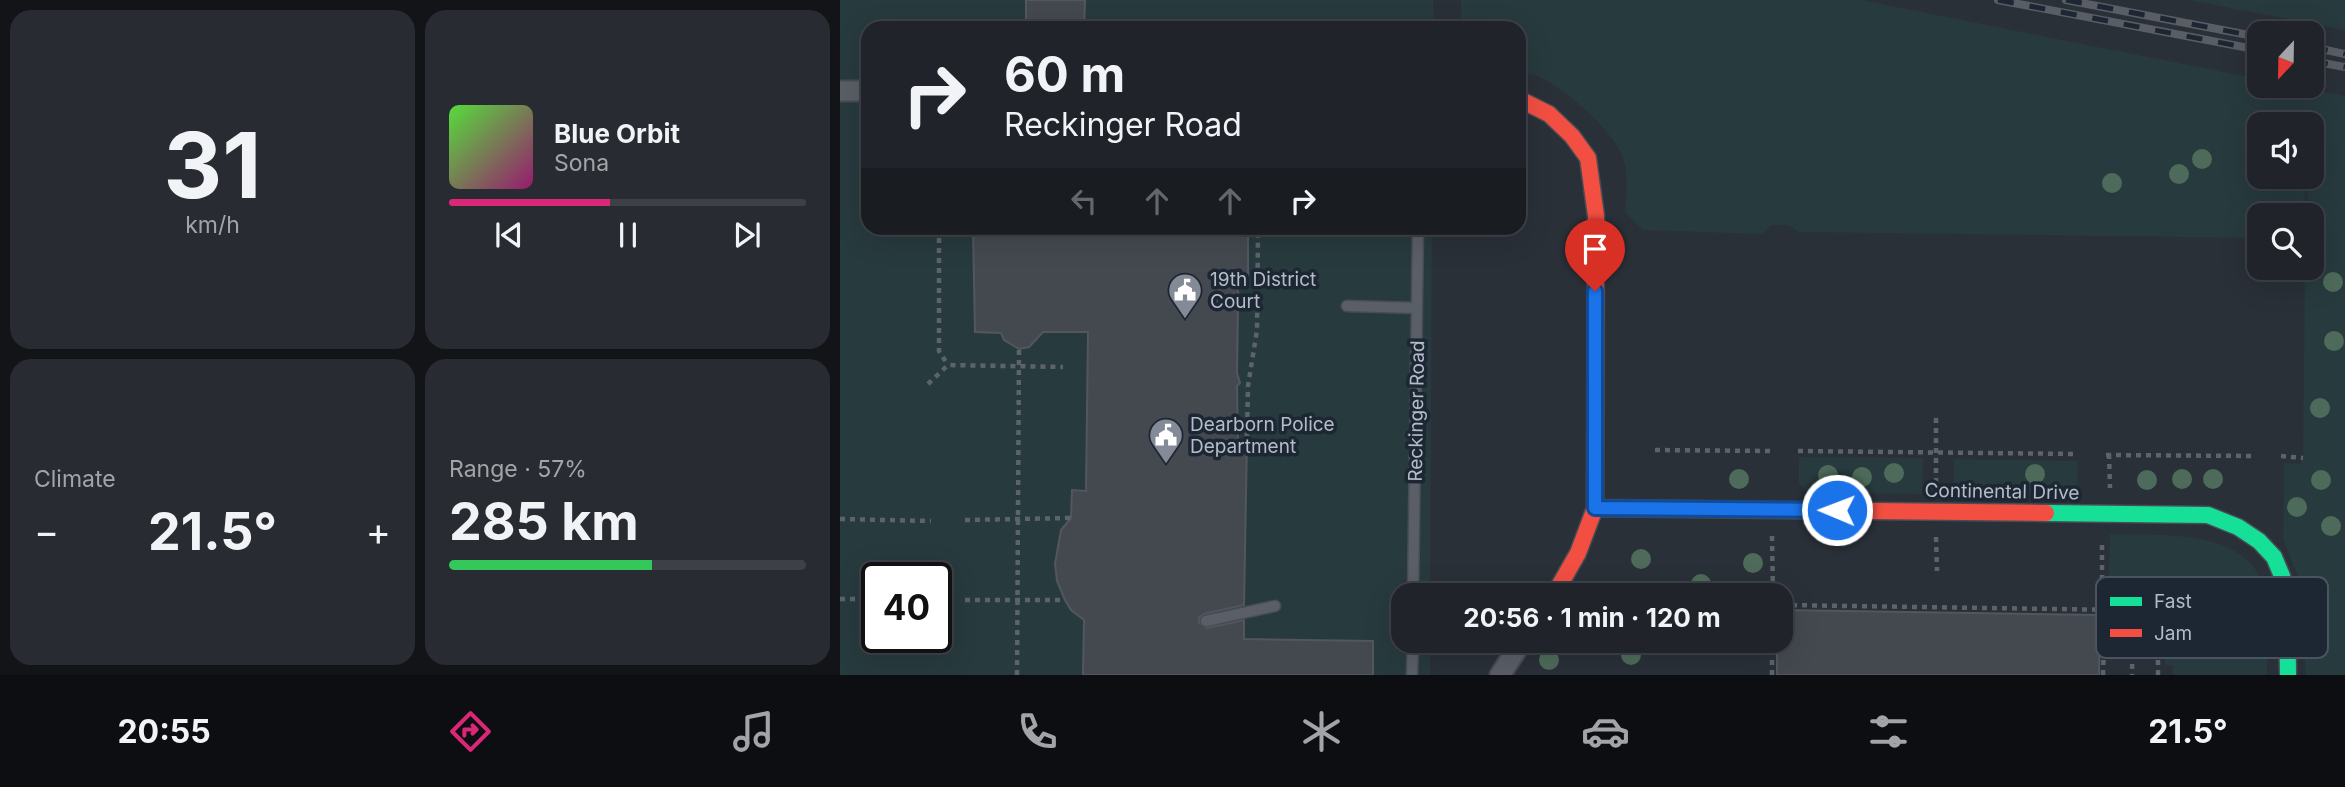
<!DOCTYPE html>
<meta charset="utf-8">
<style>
:root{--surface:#20242a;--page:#282c32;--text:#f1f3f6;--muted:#a2a4a8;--line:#3d4147;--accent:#db2777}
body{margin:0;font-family:Inter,sans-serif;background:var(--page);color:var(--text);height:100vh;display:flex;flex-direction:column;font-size:26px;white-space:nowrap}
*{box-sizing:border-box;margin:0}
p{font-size:23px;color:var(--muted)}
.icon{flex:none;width:38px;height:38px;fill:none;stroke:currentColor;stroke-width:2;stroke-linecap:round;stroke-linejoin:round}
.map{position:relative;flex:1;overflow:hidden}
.sheet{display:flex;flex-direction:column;gap:10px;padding:10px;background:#121417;width:840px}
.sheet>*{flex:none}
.guide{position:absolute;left:21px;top:21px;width:665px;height:214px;border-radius:21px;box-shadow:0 7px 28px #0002,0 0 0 2px var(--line);background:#20242a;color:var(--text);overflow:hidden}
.needle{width:46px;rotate:202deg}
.tools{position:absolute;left:1407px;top:21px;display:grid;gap:14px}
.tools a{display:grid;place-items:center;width:77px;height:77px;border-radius:14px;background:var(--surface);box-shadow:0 7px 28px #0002,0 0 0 2px var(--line);font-size:35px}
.speed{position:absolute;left:21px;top:562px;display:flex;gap:14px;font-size:35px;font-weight:700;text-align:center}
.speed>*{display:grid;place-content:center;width:91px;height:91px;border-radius:50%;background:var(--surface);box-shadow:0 7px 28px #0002,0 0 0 2px var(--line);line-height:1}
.speed .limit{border:4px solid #111;border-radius:10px;background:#fff;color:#111}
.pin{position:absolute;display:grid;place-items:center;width:60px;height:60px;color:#fff;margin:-72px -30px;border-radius:50% 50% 50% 0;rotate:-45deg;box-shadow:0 0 7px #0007}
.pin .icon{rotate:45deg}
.me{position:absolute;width:77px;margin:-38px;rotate:271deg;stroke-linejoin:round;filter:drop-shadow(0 0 5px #0008)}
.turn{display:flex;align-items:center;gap:24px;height:147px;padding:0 28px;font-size:32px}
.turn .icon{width:91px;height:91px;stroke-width:2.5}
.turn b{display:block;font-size:49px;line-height:60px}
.lanes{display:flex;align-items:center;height:66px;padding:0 28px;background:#0003;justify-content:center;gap:35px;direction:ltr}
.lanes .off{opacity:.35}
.big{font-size:52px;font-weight:700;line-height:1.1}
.sheet .card{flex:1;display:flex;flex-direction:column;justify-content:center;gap:10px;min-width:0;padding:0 24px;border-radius:21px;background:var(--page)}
.sheet .dial{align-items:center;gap:0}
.dial b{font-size:91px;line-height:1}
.song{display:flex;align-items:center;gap:21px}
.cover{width:84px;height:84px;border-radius:10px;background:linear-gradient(135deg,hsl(110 70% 55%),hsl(320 70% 35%))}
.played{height:7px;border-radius:4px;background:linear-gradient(90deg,var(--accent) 45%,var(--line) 45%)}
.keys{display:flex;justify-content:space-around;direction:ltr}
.heat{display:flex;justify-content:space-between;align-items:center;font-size:38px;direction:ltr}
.charge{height:10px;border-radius:5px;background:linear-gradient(90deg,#34c759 57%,var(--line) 0)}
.sheet .tiles{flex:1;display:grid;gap:10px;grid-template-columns:repeat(2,1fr)}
.trip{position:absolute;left:551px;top:583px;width:402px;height:70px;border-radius:21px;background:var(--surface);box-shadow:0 7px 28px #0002,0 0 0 2px var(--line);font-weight:700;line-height:70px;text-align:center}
.tab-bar{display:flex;height:112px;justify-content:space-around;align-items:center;background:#0d0e11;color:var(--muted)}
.tab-bar .icon{width:49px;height:49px}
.tab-bar .selected{color:var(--accent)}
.tab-bar b{font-size:32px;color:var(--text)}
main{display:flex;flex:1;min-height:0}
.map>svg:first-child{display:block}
</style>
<main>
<section class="sheet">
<div class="tiles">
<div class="card dial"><b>31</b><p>km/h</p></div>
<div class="card">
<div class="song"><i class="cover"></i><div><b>Blue Orbit</b><p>Sona</p></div></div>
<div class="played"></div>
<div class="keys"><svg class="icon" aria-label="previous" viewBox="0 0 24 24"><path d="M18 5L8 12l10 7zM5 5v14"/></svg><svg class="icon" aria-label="pause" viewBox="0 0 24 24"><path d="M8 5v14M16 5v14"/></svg><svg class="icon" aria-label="next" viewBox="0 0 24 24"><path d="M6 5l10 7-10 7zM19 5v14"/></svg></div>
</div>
<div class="card"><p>Climate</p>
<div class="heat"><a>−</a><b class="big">21.5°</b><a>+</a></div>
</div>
<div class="card"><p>Range · 57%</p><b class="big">285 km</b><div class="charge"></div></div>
</div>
</section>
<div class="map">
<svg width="1505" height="675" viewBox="0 0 1505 675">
<rect width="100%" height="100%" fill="#2a3038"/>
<path fill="#273a3e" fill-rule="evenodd" d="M0,0H593V28H28V228H592L590,595H564V640L590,641V675H0ZM37,578H96V637H37Z
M621,0H1021L1419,79V86H1452L1505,96V675H1465L1466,597L1443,539L1444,463L1461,464L1463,458L1465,268H1472V215H1467L1468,177H1472V124H1419V177H1465L1464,215H1419V238L959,232L948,225H931L922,234L803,230L785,212C786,194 789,176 783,158C775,132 725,89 700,77C694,74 686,73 679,72V28H621Z
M1348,0H1505V30Z
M959,457L1083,458L1082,494L970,493L959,484Z
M1114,459L1238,461L1237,490L1227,495L1114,494Z
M1270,534C1319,536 1402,527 1423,584C1433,611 1427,647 1427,675H1333V666L1325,664V648L1306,647V638L1297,639L1298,616L1287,603H1268Z"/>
<path fill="#444950" stroke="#52575f" stroke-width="2" d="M186,0H245L244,28H186Z
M133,228H408V279L395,280L401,304L398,307L397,373L400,383L397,386L398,440H407L404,605L364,614L359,618V623L367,628L404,620V639L533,641V675H243L244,620L231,610L225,600L217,581L215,564L221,530L231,518L232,490L246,491L248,332H203L189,347L179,349L164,340L161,333L135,332Z
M942,610L1260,615L1259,675H937V640H942Z"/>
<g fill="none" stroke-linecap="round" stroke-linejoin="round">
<g stroke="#484c53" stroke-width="13">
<path id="lane" d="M507,306L577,308
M573,595L578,228
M366,621L435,606
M572,675L573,640"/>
</g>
<g stroke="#484c53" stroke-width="23">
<path id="street" d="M0,91H28
M660,675L683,640"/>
</g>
<g stroke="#484c53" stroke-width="19">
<path id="fast" d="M1206,513L1368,515L1398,527L1419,541L1434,557L1442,576L1447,597L1448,675"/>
</g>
<g stroke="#484c53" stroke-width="19">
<path id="jam" d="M679,99L709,114L732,136L748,158L756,216L755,508L738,553L714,595
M755,508L1206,513"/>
</g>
<path stroke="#5d636a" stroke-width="4.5" stroke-dasharray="5 5" stroke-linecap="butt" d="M99,228V351L108,365
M88,384L108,365L223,367
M1096,418V487
M407,437L408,386L417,330L418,231L444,230V228
M815,450L932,451
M958,451L1238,454
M1269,454L1270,488
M1266,455L1415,456
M1441,456L1463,458
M0,519L91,521
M125,520L231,518
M932,536L933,595
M1096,537L1097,571
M0,599H37
M125,600H225
M942,605L1284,610L1293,618L1292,675
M1262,610V540
M1292,656H1318V675
M177,675L179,349
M932,675V640
M1263,675L1265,610"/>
<use href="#lane" stroke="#5a5e66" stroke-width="10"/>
<use href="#street" stroke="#5a5e66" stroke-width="19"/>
<use href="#fast" stroke="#16e098" stroke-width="16"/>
<use href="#jam" stroke="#f24e42" stroke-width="16"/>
<g stroke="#595d64" stroke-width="8">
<path id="rail" d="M1158,0L1419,50
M1226,0L1419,37
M1472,47L1505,54
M1472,61L1505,67"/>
</g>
<use href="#rail" stroke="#1d2633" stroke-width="5" stroke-dasharray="16" stroke-linecap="butt"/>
</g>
<g fill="#4e6a5a">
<circle cx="1362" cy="159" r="10"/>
<circle cx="1339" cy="174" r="10"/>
<circle cx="1272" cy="183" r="10"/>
<circle cx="1493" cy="282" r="10"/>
<circle cx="1494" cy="341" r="10"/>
<circle cx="1480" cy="408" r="10"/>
<circle cx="1054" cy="473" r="10"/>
<circle cx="1195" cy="474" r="10"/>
<circle cx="988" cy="475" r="10"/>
<circle cx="1022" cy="477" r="10"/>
<circle cx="899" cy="479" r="10"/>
<circle cx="1342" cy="479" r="10"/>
<circle cx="1373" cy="479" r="10"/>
<circle cx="1307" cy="480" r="10"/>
<circle cx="1481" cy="480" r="10"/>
<circle cx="1457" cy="507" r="10"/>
<circle cx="1491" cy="526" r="10"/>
<circle cx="801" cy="559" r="10"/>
<circle cx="913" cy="563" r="10"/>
<circle cx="861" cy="584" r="10"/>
<circle cx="1478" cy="623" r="10"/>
<circle cx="791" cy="655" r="10"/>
<circle cx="709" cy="660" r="10"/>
</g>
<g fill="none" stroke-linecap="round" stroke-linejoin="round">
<g stroke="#114b97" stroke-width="18">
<path id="route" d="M755,291V508L997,510"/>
</g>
<use href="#route" stroke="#1a73e8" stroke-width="12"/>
</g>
<defs>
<g id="civic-pin" transform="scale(1.75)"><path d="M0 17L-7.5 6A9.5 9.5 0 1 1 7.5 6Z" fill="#848b96" stroke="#1d2633"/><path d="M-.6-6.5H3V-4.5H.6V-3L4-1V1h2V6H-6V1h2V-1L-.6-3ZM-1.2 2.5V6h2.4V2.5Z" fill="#fff"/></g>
</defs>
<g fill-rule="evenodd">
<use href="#civic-pin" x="345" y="290"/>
<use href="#civic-pin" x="326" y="435"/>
</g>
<g text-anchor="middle" stroke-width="7" stroke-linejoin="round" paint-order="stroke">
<g font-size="19" fill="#b4bcc9" stroke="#1d2633" text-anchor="start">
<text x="370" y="286">19th District<tspan x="370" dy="22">Court</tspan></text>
<text x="350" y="431">Dearborn Police<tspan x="350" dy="22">Department</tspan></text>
</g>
<g font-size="19" fill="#b4bcc9" stroke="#1d2633">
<text transform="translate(576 411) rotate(-89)" y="7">Reckinger Road</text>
<text transform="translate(1162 491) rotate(1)" y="7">Continental Drive</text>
</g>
</g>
<rect x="1256" y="577" width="232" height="81" rx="10" fill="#1d2633" stroke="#4a5360" stroke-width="2"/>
<rect x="1270" y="597" width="32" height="9" fill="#16e098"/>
<rect x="1270" y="629" width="32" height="8" fill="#f24e42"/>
<g font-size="19" fill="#b4bcc9">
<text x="1314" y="608">Fast</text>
<text x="1314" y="640">Jam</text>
</g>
</svg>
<div class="tools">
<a><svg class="needle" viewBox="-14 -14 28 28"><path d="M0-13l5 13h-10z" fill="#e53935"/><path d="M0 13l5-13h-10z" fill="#a2a4a8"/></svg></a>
<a><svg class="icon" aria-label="sound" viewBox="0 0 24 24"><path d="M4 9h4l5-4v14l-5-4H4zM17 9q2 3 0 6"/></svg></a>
<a><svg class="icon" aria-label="search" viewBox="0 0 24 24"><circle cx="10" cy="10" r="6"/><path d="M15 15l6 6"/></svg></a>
</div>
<div class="speed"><div class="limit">40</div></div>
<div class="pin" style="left:755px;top:291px;background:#d93025"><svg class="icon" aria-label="arrive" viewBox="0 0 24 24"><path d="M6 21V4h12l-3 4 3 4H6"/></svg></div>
<svg class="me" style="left:997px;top:510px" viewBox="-20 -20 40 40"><circle r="17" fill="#1a73e8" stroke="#fff" stroke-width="3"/><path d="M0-11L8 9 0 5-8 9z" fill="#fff"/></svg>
<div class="trip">20:56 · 1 min · 120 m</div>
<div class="guide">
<div class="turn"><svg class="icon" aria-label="right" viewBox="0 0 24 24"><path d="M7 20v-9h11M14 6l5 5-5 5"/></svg><div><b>60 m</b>Reckinger Road</div></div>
<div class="lanes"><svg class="icon off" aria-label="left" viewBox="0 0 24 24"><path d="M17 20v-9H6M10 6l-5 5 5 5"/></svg><svg class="icon off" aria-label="ahead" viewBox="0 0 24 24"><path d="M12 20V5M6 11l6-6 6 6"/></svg><svg class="icon off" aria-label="ahead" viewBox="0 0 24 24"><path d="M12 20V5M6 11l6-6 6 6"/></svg><svg class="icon" aria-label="right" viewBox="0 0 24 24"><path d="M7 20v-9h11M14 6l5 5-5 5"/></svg></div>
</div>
</div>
</main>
<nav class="tab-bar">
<b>20:55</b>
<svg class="icon selected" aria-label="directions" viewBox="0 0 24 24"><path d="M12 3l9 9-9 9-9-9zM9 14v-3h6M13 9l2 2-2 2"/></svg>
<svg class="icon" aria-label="music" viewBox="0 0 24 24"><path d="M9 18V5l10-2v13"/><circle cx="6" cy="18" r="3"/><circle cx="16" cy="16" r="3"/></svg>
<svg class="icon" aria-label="phone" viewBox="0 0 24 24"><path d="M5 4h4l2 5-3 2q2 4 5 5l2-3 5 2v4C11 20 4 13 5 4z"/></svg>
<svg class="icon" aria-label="climate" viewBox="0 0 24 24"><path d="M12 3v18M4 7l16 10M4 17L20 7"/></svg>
<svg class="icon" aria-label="car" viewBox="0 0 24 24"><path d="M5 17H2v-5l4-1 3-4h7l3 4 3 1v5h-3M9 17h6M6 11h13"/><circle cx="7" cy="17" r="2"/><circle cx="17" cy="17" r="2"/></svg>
<svg class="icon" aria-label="filters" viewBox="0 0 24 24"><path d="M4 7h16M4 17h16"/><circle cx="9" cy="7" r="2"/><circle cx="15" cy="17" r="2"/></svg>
<b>21.5°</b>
</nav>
